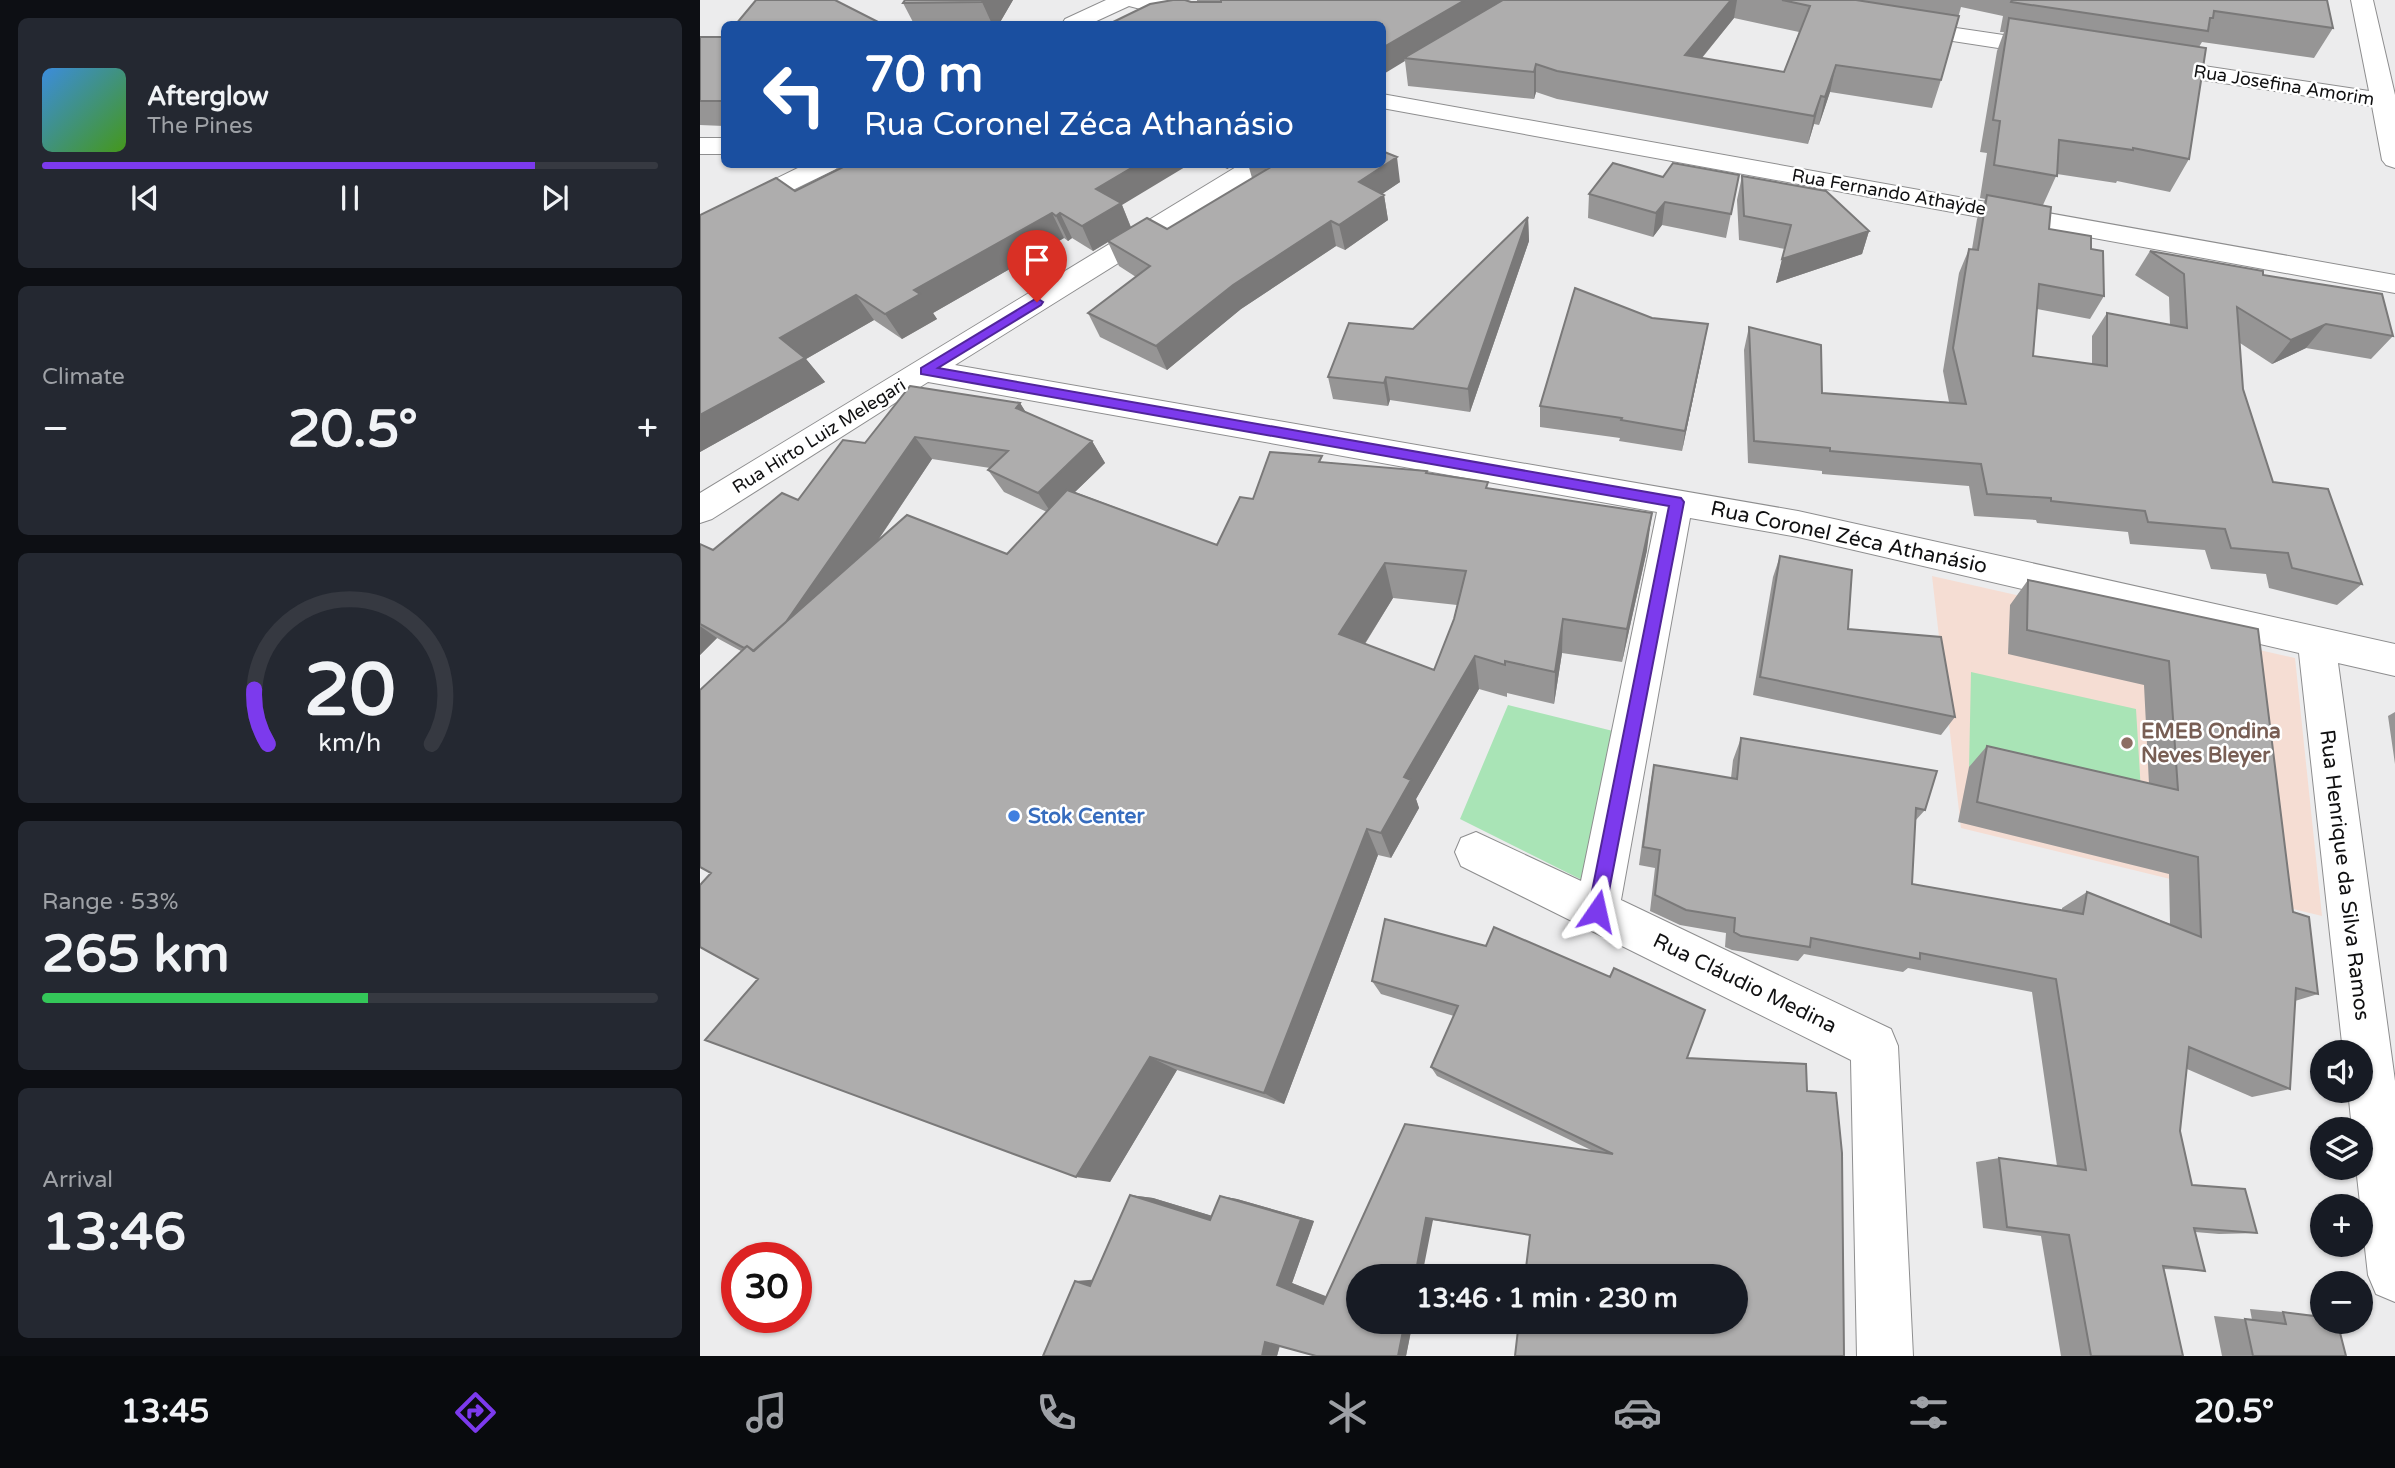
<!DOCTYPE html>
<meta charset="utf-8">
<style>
:root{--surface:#171b24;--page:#242831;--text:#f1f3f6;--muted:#9ea1a6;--line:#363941;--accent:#7c3aed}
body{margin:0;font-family:"Varela Round",sans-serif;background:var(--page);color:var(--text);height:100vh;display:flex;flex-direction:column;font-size:26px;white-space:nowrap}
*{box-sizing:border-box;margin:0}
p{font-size:23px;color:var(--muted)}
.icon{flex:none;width:38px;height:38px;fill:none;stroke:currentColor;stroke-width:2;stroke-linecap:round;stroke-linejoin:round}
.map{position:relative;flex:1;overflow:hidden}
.side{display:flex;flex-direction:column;gap:18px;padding:18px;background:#0d0f14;width:700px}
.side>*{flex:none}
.top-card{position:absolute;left:21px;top:21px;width:665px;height:147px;border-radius:10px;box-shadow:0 2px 5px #0004;background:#1a4fa0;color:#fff;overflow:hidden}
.fabs{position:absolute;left:1610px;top:1040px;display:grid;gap:14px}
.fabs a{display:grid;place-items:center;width:63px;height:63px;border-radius:50%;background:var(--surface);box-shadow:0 2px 5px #0004;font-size:35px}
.speed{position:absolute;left:21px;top:1242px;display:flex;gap:14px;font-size:35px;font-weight:700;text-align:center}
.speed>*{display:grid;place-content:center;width:91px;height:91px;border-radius:50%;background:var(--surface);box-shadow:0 2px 5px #0004;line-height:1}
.speed .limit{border:10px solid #d22;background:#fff;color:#111}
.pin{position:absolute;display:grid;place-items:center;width:60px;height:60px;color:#fff;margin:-72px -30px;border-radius:50% 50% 50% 0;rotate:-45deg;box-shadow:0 0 7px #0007}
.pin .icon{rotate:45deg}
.me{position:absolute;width:77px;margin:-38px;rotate:11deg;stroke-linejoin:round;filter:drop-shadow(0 0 5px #0008)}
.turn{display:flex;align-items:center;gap:24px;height:147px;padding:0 28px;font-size:32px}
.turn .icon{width:91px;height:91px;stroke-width:2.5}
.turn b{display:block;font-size:49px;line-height:60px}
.big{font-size:52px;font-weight:800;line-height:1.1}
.side .widget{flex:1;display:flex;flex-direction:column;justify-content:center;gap:10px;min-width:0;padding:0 24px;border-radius:10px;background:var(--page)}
.side .dial{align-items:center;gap:0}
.dial svg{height:182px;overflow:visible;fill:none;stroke:var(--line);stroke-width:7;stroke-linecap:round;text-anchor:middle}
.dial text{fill:var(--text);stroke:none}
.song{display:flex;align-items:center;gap:21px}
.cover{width:84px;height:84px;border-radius:10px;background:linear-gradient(135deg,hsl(210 70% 55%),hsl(100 70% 35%))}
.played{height:7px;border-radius:4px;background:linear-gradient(90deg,var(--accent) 80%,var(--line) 80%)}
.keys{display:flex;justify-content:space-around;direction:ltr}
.heat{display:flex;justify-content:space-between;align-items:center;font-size:38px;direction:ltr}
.charge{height:10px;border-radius:5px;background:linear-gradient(90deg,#34c759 53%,var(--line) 0)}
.trip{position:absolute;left:646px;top:1264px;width:402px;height:70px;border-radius:35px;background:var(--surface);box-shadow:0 2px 5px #0004;font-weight:800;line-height:70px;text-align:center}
.tab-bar{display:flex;height:112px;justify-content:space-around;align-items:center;background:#090b0e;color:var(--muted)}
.tab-bar .icon{width:49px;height:49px}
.tab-bar .selected{color:var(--accent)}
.tab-bar b{font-size:32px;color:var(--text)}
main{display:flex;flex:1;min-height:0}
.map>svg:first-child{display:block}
</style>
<main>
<section class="side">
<div class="widget">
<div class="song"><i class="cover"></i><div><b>Afterglow</b><p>The Pines</p></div></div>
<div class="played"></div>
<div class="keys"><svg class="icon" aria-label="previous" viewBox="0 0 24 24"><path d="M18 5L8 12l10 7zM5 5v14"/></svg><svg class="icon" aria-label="pause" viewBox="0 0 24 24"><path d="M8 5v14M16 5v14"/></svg><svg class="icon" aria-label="next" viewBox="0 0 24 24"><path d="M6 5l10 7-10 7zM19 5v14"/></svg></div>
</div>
<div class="widget"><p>Climate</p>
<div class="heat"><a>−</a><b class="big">20.5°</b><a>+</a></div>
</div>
<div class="widget dial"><svg viewBox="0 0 100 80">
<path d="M14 69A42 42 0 1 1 86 69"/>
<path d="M14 69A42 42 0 0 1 8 45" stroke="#7c3aed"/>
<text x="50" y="56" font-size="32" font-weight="700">20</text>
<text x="50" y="72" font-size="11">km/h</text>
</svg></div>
<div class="widget"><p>Range · 53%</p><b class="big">265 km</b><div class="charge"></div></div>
<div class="widget"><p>Arrival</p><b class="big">13:46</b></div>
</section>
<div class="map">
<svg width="1695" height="1356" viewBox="0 0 1695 1356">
<rect width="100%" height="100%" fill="#ececed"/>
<path fill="#f5ddd3" d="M1232,576L1595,658L1622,916L1261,828Z"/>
<path fill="#a9e4b6" d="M1271,672L1436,709L1442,808L1269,770Z
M808,705L913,731L884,881L760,819Z"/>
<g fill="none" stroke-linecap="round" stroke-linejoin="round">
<g stroke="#8e8e8f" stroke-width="2">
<path id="minor" d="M406,0H479L476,5L448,11L429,6L390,24H362L365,19Z
M1651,0H1673L1695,95V168L1686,165L1682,160L1672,106L1451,72L1443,70L1439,65L1443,60L1451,58L1669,91Z
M1202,20L1350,42L1358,44L1362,49L1358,54L1350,56L1194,32L1191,27L1194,22Z
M682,94L1695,275V293L682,108Z
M0,138H24V154H0Z
M106,164H140L136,169L0,235V216Z
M541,164H573L569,169L255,365L1098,511L1695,644V676L1638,663L1695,1081V1302L1676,1294L1668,1275L1656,1167H1661V1129H1652L1648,1090H1661V1052H1643L1599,653L1098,537L990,518L921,900L1191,1029L1198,1046L1213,1356H1157L1151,1060L761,866L755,852L761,838L776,832L881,881L957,512L228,382L12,519L0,523V493Z"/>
</g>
<use href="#minor" fill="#fff" fill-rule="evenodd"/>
</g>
<path fill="#969595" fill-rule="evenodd" d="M205,0H313L299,24H214L203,3Z
M497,0H1627L1633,28L1614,58L1502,42L1499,47L1489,159L1470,192L1417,181L1416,183L1357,174L1343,205L1349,229L1391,249L1404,296L1390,319L1337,309L1333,356L1392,364V336L1407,313L1470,325L1469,297L1435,275L1450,251L1563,275L1693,336L1671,359L1606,348L1572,364L1540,343L1543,389L1573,482L1662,584L1637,605L1569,588L1566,574L1511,569L1505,550L1430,544L1428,532L1337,523L1336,520L1274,516L1269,486L1122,474V471L1048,463L1044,350L1049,327L1122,393L1249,402L1243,371L1259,273L1269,249H1272L1277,219L1285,199L1280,198L1287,153L1280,152L1297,51L1304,32H1300L1303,16L1261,7L1241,80L1232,108L1130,92L1119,125L1114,124L1108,144L857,99L836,92L834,99L708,86L705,61L682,24L491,2H497ZM1034,18L1099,32L1084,72L1002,58Z
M0,37H24V126L0,125Z
M518,164H536L527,169Z
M548,164H682L700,182L682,194L684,195L688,220L645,250L636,246L541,309L467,370L400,337L388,313L436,277L419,266L408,242L393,251L372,238L368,241L364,238L233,313L237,319L202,339L174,320L106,359L125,382L0,452V215L95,191L422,205L431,227L467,229L552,178Z
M1042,176L1169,231L1162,254L1076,283L1085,249L1039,240L1037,200Z
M889,194L1034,199L1026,238L962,225L953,237L888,218Z
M828,217L829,241L770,412L690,400L688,406L633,399L628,377L713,329Z
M1004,346L982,451L919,441L920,438L840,427V406Z
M320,403L326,413L392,441L405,463L375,492L517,545L553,499L624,462L728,473L789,489L947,550L922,662L862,653L854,704L807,693V697L779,689L716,799L719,808L691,858L678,855L584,1104L477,1070L410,1182L58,979L11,873L41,651L17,638L0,655V544L13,550L98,500L165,443ZM232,459L290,468L288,470L304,492L347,512L307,554L177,542ZM693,598L757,605L754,619L734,670L665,644Z
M1080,556L1148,629L1255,717L1241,735L1053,695L1073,577Z
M1328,580L1558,629L1593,912L1618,994L1595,1001L1590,1089L1552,1097L1487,1069L1480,1131L1492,1185L1557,1233L1519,1234L1495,1232L1505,1271L1464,1269L1483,1356H1361L1341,1236L1283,1228L1276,1162L1299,1158L1357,1166L1332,992L1208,968L1203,972L1104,954L1098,961L1032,950L1025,947L1026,933L980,925L950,911L955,868L939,865L950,785L954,765L1031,778L1033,760L1041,738L1225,810L1215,821L1212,884L1362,910V908L1387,892L1470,924L1469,874L1258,822L1269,767L1287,746L1449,784L1444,685L1308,654L1310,605Z
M1695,712V764L1688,716Z
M672,981L987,1058L1106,1064L830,1235L733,1220L658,1321H713L706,1356H616L580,1346L577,1356H343L393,1279L430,1195L453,1198L512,1216L520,1196L537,1199L614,1221L592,1283L626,1297L705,1124L893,1151L737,1076L731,1067L754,1016L681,994Z
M1550,1309L1583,1312L1646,1356H1522L1514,1316L1552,1320Z"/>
<path fill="#7a7979" d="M283,0H313L299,24H292L282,2Z
M765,0H807L704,58L705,61L682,75V48Z
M1031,0H1037L1034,18L982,82L985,55Z
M836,64V92L834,99V72Z
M1136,65L1130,92L1119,125L1125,97Z
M1121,96L1114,124L1108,144L1114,116Z
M697,157L700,182L663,207L659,182Z
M438,164H490L422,205L431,228L393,251L382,226L396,189Z
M526,164H536L527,169Z
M684,195L688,220L645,250L639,225Z
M965,202L962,225L953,237L956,213Z
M352,213L364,238L233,313L237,319L202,339L185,314L214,290Z
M360,213L372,238L368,241L356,216Z
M828,217L829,241L770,412L768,389Z
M631,221L636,246L541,309L467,370L456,346L533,285Z
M1169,231L1162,254L1076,283L1082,259Z
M156,295L174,320L106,359L125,382L0,452V415L80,338Z
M1008,324L1004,346L982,451L985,431Z
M1626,324L1606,348L1572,364L1591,340Z
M686,377L690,400L688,406L684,383Z
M320,403L334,425L316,408Z
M215,437L232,459L87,676L53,651Z
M392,441L405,463L352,514L338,493Z
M952,513L947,550L922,662L927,629Z
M685,563L693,598L650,667L639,634Z
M863,619L862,653L854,704L855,672Z
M0,626L17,638L0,655Z
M775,656L779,689L716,799L719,808L691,858L681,833L704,777Z
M667,829L678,855L584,1104L564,1093Z
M450,1057L477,1070L410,1182L376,1177Z
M430,1195L453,1198L529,1221L510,1220Z
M520,1196L537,1199L614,1221L592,1283L636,1300L623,1304L577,1285Z
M726,1218L733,1220L722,1276H715Z
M402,1279L390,1286L375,1281Z
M705,1321H713L706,1356H698Z
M582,1336L577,1356H562L565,1342Z"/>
<path fill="#aeadad" stroke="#7a7979" stroke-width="2" fill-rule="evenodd" d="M56,0H135L182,24H36Z
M205,0H283L282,2L203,3Z
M473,0H485L491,2H521V0H765L682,48V24H409L450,4Z
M803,0H1031L985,55L1084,72L1110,6L1082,0H1156L1259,16L1241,80L1136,65L1125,97L1121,96L1114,116L857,71L836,64L834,72L704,58Z
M1312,0H1627L1633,28L1514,11L1513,18H1510L1508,31L1311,2Z
M1309,18L1506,48L1489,159L1433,148V150L1359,140L1357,176L1294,165L1300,121L1293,120Z
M0,37H24V101H0Z
M682,151L697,157L659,182L684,195L639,225L631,221L533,285L456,346L388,313L450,266L408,241L447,218L467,229L569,168L561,164H682Z
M913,163L963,177L973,163L1039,175L1031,214L965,202L956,213L889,194Z
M149,164H438L396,189L421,203L382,226L360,213L356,216L352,213L214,290L220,294L185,314L156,295L80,338L105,358L0,415V215L76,178L95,191Z
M1042,176L1126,191L1169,231L1082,259L1091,225L1044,216Z
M1287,195L1351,207L1349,229L1391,236V249L1403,251L1404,296L1339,284L1333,356L1407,366V313L1487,328L1484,274L1450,251L1563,271V275L1682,294L1693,336L1626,324L1591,340L1537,307L1543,389L1573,482L1628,489L1662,584L1592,568L1588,553L1531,548L1525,529L1448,522L1445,511L1351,501V498L1287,494L1281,464L1130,451V448L1054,441L1049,327L1121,345L1122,393L1266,404L1253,348L1269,249L1278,250Z
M828,217L768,389L686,377L684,383L628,377L649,323L713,329Z
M875,288L952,318L1008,324L985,431L921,420L922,418L840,406Z
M210,386L320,403L316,408L392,441L338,493L288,470L308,451L215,437L86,622L54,651L47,646L44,648L0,624V544L13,550L82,493L98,500L143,440L165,443Z
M570,452L622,456L619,462L727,471L726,473L788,482L786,488L952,513L927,629L863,619L855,672L805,661V665L775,656L704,777L711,780L681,833L667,829L564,1093L450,1057L376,1177L5,1040L58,979L0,947V885L11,873L0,867V690L47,646L53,651L207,515L307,554L367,490L517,545L540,497L553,499ZM685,563L766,571L754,619L734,670L639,634Z
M1080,556L1152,570L1148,629L1241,637L1255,717L1060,677Z
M1328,580L1558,629L1593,912L1609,917L1618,994L1596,988L1590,1089L1489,1047L1480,1131L1492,1185L1545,1189L1557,1233L1494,1228L1505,1271L1463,1266L1483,1356H1391L1369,1235L1307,1227L1299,1158L1386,1170L1356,979L1220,953V959L1111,938L1110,947L1041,936L1034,932L1035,918L986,910L955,895L960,850L943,847L954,765L1037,779L1041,738L1237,771L1225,810L1216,808L1212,884L1383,914L1387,892L1501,937L1498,857L1277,802L1287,746L1478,790L1469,661L1327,630Z
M685,919L786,946L794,927L910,977L914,968L1005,1010L987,1058L1106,1064L1107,1091L1136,1093L1142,1153L1144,1356H815L819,1321H1036V1276H825L830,1235L726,1218L715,1276H658V1321H705L698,1356H616L565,1342L562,1356H343L375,1281L390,1286L430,1195L510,1220L520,1196L601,1219L577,1285L623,1304L705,1124L913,1154L731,1067L758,1006L672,981Z
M1583,1312L1622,1317V1321H1637L1646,1356H1553L1545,1319L1586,1324Z"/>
<path fill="#7c3aed" stroke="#51269a" stroke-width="2" d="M337,298L343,302L341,305L238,368L981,498L984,502L904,917L897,920L891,917L888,911L969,506L221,374V368Z"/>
<circle fill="#8d6e63" stroke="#fff" stroke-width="2.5" cx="1427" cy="743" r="7"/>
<circle fill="#3f7fe0" stroke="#fff" stroke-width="2.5" cx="314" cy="816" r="7"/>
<g text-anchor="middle" stroke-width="5" stroke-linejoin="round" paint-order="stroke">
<g font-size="18" fill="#101011" stroke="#fff">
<text transform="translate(1584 85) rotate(9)" y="6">Rua Josefina Amorim</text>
<text transform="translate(1189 192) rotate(10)" y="6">Rua Fernando Athaýde</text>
<text transform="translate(119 436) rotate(-32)" y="6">Rua Hirto Luiz Melegari</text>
</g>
<g font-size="21" fill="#101011" stroke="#fff">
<text transform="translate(1149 537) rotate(12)" y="7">Rua Coronel Zéca Athanásio</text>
<text transform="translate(1645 875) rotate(83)" y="7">Rua Henrique da Silva Ramos</text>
<text transform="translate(1045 983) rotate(26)" y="7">Rua Cláudio Medina</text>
</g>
<g font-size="21" font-weight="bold" fill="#785e54" stroke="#fff" text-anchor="start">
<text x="1441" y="738">EMEB Ondina<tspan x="1441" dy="24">Neves Bleyer</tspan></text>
</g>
<g font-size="21" font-weight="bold" fill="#366cbe" stroke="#fff" text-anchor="start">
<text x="328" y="823">Stok Center</text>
</g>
</g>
</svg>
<div class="fabs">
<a><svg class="icon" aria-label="sound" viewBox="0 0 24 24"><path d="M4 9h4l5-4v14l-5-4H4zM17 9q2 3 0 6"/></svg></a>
<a><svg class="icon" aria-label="layers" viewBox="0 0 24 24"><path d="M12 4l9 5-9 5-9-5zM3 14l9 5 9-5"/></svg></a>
<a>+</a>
<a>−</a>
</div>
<div class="speed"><div class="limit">30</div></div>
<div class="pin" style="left:337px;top:302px;background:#d93025"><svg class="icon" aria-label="arrive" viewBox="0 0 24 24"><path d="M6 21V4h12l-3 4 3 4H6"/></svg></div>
<svg class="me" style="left:897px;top:911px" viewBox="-20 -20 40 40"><path d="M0-17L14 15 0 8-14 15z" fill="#7c3aed" stroke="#fff" stroke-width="4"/></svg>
<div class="trip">13:46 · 1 min · 230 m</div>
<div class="top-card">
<div class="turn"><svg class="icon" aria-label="left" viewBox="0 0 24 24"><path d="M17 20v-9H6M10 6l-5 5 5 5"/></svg><div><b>70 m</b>Rua Coronel Zéca Athanásio</div></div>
</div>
</div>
</main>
<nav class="tab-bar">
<b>13:45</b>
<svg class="icon selected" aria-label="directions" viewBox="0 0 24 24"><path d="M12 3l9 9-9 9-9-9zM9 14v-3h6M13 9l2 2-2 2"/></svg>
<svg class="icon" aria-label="music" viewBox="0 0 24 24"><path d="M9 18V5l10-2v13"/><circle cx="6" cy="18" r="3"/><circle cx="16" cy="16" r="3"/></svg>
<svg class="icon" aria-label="phone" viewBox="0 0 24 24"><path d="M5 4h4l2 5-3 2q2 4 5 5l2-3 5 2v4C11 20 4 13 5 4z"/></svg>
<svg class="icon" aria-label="climate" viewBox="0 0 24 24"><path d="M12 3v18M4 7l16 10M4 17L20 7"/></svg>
<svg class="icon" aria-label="car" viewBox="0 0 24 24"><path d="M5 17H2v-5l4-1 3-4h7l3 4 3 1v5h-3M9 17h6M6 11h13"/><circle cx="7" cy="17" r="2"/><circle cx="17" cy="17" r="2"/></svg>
<svg class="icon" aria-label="filters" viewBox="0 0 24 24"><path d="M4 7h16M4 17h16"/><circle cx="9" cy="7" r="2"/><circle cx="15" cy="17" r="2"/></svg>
<b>20.5°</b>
</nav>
